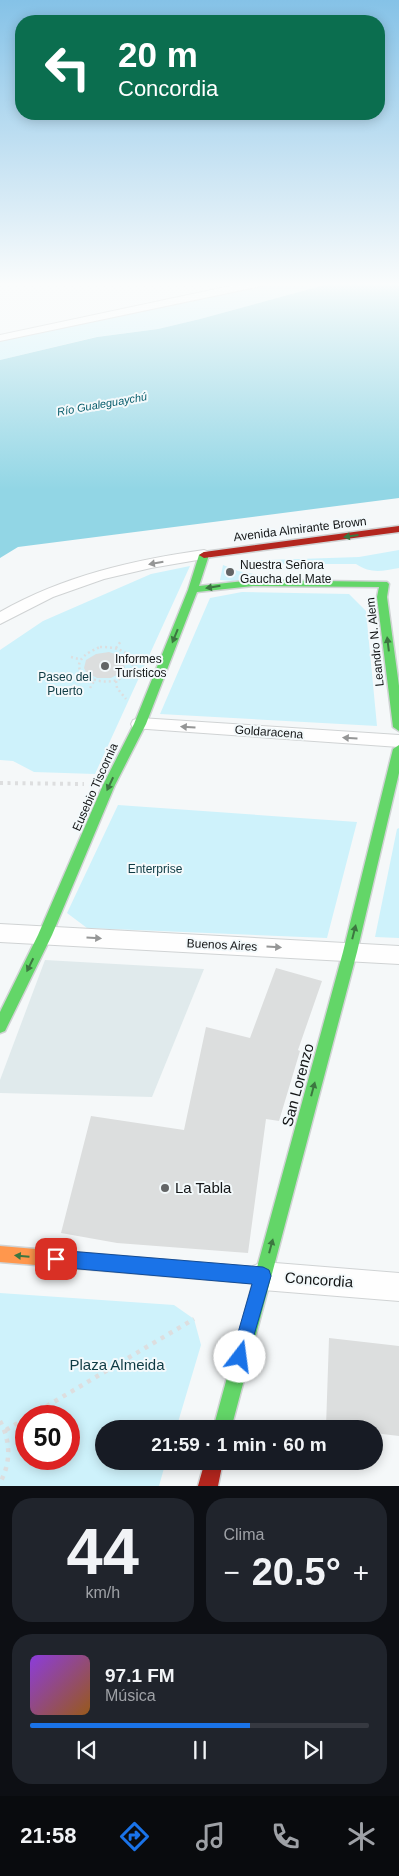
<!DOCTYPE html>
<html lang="es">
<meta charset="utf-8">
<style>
:root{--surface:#171b24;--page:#20242c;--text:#f1f3f6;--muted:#9ea1a6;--line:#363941;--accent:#1a73e8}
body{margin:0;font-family:Arial,sans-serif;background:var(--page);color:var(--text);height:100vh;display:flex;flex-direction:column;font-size:19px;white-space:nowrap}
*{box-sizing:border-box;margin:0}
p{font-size:16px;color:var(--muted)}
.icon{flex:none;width:28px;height:28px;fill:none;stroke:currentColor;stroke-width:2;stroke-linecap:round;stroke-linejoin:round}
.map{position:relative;height:1486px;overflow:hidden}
.drawer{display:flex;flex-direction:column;gap:12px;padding:12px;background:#0d0f14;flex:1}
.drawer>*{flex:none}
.hud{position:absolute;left:15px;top:15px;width:370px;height:105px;border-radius:20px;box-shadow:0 2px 12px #0003;background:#0b6e4f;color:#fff;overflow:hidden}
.speed{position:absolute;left:15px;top:1405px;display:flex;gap:10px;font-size:25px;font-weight:700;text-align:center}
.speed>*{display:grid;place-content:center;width:65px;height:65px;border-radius:50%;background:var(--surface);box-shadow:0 2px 12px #0003;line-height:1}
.speed .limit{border:8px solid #d22;background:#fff;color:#111}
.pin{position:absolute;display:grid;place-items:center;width:42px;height:42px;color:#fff;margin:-21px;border-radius:10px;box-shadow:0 2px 8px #0006}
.me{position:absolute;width:55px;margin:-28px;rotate:15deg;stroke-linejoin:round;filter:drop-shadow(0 0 4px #0008)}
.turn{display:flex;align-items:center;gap:18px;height:105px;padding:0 20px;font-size:22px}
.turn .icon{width:65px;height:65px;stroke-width:2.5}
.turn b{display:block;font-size:35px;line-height:42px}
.big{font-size:38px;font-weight:600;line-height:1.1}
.drawer .card{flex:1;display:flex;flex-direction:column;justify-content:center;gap:8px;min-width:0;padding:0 18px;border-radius:20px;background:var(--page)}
.drawer .dial{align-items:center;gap:0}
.dial b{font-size:65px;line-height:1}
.song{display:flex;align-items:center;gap:15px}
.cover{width:60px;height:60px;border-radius:8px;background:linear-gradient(135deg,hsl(270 70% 55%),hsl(30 70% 35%))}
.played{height:5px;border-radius:2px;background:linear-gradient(90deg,var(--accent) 65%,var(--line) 65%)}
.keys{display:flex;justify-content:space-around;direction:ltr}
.heat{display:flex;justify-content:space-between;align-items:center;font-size:28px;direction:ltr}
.drawer .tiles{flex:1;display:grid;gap:12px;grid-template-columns:1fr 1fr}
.card:last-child{grid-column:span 2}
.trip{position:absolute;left:95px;top:1420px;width:288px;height:50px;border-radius:25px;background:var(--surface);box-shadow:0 2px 12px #0003;font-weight:600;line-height:50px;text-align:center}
.tabs{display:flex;height:80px;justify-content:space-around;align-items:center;background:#090b0e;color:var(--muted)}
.tabs .icon{width:35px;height:35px}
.tabs .active{color:var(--accent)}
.tabs b{font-size:22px;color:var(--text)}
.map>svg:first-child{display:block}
</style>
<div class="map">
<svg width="399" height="1486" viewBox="0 0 399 1486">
<rect width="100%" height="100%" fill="#f5f8f9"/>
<path fill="#e0eaec" d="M45,960L204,969L152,1097L0,1093V1080Z"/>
<path fill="#cef2fb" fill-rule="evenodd" d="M266,282H335L200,319L158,329L96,337L0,360V338Z
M399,550V568C382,571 371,574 356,564H263L243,561L359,557Z
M223,565L238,571L263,576L233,581L220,580Z
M190,566L95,774L34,772L13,761L0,760V650L43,621L151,574Z
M242,592L349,594L366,611L377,726L160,714L210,598Z
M118,805L357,822L327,938L87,928L67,913Z
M399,828V938L375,937L397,829Z
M0,1293L174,1305L194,1319L201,1345L176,1429H104V1461H166L159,1486H0ZM26,1416H69V1459H26Z"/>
<path fill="#92d6e5" d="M335,282H399V498L18,547L0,558V360L97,337L158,329L200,319Z"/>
<path fill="#dcdede" d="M109,652L115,654L123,659L125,668L122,672L111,678H97L86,672L84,668L86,660L96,654Z
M276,968L322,981L298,1050L300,1051L279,1121L266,1119L248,1253L117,1243L61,1233L91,1116L184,1130L206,1027L250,1038Z
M329,1338L399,1346V1436L374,1433V1429L326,1427Z"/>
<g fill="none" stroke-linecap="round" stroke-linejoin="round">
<g stroke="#d0d3d4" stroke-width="2">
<path id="street" d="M249,282H271L266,285L0,341V335Z
M204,550L209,552L212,555L209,558L151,568L104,579L53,597L0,624V612C63,576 133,560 204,550Z
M140,718L399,735V747L133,728L131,724L133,720Z
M0,924L399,946V964L0,942Z
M263,1262L399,1273V1301L263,1290L253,1286L249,1276L253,1266Z"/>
</g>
<g stroke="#d0d3d4" stroke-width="3">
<path id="fast" d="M204,552L209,555L199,586L253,580L387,582L389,584L387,597L399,686V731L393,727L377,597L379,587L253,586L197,592L146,724L115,785L52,935L5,1031L0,1033V1012L38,935L103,785L134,724L188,590L199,555Z
M399,745V773L357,952L231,1429H213L343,952L393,749Z"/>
</g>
<g stroke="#d0d3d4" stroke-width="3">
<path id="slow" d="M0,1246L263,1268L269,1270L271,1276L269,1282L263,1284L0,1262Z"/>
</g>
<g stroke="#d0d3d4" stroke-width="3">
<path id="jam" d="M399,526V532L204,558L199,555L204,552Z
M205,1461H223L218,1486H198Z"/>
</g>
<path stroke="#dddedf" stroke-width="2" stroke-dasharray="2 2.5" stroke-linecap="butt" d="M279,284L289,282"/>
<path stroke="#dddedf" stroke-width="2.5" stroke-dasharray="2 3" stroke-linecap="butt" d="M100,647C114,647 127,649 133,663C124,702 41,671 100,647Z
M116,648L121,641
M71,657L79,659
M116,681L117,688L126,699
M90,688L94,681"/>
<path stroke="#dddedf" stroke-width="4" stroke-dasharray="3 4.5" stroke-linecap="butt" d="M0,783L84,784"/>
<path stroke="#dddedf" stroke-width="4.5" stroke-dasharray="4 5.5" stroke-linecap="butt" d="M30,1416L194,1319
M0,1421C11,1442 11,1462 0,1483
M6,1430L26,1418"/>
<use href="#street" fill="#fefefe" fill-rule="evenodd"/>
<use href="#fast" fill="#63d668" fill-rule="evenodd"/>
<use href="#slow" fill="#ff974d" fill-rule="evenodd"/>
<use href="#jam" fill="#b3261e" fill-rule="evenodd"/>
</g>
<defs><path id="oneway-solid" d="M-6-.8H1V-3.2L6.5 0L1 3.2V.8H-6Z" transform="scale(1.25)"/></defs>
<g fill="#3c7640">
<use href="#oneway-solid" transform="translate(351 536) rotate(172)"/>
<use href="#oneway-solid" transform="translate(213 587) rotate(171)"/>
<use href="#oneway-solid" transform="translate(175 636) rotate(112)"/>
<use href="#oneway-solid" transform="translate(388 644) rotate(-97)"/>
<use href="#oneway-solid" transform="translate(110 784) rotate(115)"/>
<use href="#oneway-solid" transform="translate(354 932) rotate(-76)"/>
<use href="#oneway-solid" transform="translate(30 965) rotate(116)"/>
<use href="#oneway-solid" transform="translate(313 1089) rotate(-75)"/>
<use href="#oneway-solid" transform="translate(271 1246) rotate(-75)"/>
<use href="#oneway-solid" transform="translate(22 1256) rotate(-175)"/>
</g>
<g fill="#959696">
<use href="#oneway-solid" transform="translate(156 563) rotate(170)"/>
<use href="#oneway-solid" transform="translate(188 727) rotate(-176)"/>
<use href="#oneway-solid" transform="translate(350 738) rotate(-176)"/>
<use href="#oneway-solid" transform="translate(94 938) rotate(3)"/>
<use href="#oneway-solid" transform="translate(274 947) rotate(3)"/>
</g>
<linearGradient id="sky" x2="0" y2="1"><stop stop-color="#85c2e7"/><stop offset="0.58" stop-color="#fafcfc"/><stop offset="1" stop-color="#fafcfc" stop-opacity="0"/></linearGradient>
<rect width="399" height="490" fill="url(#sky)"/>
<path fill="#1a73e8" stroke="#114b97" d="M56,1250L263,1267L269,1270L271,1276L246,1363L240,1366L234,1363L231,1357L252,1284L56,1267L50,1265L48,1259L50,1253Z"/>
<g fill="#636566" stroke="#f3f9fb" stroke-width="2">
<circle cx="230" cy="572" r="5"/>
<circle cx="105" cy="666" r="5"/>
<circle cx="165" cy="1188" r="5"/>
</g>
<g text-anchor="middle" stroke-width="4" stroke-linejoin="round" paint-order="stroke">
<g font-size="11" font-style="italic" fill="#055b6a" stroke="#f3f9fb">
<text transform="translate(102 404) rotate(-10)" y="4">Río Gualeguaychú</text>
</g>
<g font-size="12" fill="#141617" stroke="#f3f9fb">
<text transform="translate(300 529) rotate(-7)" y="4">Avenida Almirante Brown</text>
<text transform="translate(375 642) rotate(-96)" y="4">Leandro N. Alem</text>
<text transform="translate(269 732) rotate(4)" y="4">Goldaracena</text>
<text transform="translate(95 787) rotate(-66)" y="4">Eusebio Tiscornia</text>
<text transform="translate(222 945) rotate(3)" y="4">Buenos Aires</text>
</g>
<g font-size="12" fill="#141617" stroke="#f3f9fb" text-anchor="start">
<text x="240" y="569">Nuestra Señora<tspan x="240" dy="14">Gaucha del Mate</tspan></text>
<text x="115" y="663">Informes<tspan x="115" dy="14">Turísticos</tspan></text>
</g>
<g font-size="12" fill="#0e3b44" stroke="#f3f9fb">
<text x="65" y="681">Paseo del<tspan x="65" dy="14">Puerto</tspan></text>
<text x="155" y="873">Enterprise</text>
</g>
<g font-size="15" fill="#141617" stroke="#f3f9fb">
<text transform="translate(298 1085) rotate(-75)" y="5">San Lorenzo</text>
<text transform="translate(319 1280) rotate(4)" y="5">Concordia</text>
</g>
<g font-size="15" fill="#141617" stroke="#f3f9fb" text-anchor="start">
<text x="175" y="1193">La Tabla</text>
</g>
<g font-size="15" fill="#0e3b44" stroke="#f3f9fb">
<text x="117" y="1370">Plaza Almeida</text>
</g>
</g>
</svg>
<div class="speed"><div class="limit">50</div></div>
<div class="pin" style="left:56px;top:1259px;background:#d93025"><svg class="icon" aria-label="arrive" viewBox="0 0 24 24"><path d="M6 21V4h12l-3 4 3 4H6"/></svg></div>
<svg class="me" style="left:240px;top:1357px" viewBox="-20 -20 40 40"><circle r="19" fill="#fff"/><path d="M0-13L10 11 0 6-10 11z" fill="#1a73e8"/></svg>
<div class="trip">21:59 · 1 min · 60 m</div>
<div class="hud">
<div class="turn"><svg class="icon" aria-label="left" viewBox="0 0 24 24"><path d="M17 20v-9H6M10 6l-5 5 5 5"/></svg><div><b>20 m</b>Concordia</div></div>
</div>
</div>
<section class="drawer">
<div class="tiles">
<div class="card dial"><b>44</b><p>km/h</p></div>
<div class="card"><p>Clima</p>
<div class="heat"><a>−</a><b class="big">20.5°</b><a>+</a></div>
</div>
<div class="card">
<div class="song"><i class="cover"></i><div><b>97.1 FM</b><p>Música</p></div></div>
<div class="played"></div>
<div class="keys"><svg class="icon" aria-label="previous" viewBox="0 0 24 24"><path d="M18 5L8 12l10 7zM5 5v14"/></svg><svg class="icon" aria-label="pause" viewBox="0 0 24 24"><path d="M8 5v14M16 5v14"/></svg><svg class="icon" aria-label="next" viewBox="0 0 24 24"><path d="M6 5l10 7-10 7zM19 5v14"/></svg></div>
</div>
</div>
</section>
<nav class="tabs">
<b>21:58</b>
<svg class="icon active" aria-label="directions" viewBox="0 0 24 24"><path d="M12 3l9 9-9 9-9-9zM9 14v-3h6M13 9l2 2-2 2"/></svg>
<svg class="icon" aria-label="music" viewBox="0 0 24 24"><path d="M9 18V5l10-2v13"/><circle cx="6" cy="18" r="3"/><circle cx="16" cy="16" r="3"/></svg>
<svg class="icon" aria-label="phone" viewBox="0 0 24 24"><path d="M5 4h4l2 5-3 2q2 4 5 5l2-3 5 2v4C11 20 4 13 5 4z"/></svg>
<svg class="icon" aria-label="climate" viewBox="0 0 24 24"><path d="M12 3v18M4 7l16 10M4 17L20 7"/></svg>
</nav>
